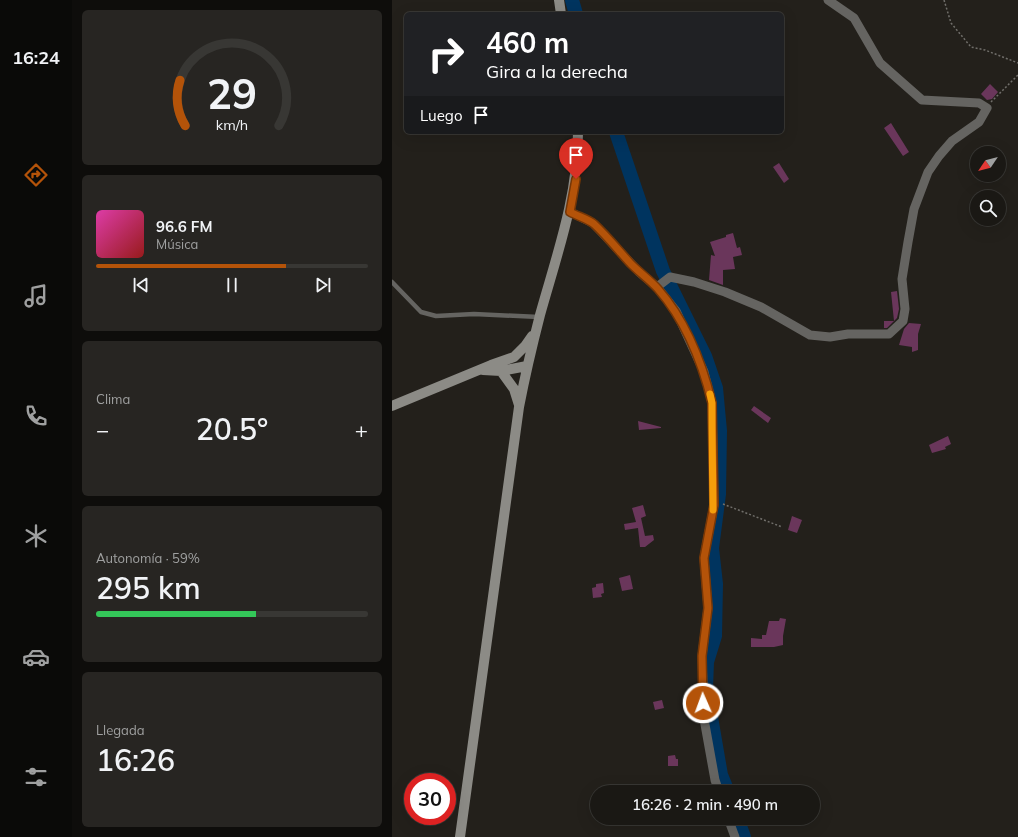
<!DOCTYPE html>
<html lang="es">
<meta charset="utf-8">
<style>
:root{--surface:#1a1814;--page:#272522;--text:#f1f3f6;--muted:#9fa0a0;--line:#383734;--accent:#b45309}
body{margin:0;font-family:Mulish,sans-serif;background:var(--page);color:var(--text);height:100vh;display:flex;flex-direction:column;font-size:15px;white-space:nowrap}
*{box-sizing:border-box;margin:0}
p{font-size:13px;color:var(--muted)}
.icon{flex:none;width:22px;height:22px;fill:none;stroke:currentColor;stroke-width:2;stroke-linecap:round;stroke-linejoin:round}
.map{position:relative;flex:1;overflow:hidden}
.sheet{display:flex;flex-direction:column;gap:10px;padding:10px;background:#0e0d0b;width:320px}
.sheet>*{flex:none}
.hud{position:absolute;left:12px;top:12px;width:380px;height:122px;border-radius:6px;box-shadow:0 4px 16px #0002,0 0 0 1px var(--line);background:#202124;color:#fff;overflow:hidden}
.needle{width:26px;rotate:235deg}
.controls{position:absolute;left:578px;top:146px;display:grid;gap:8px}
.controls a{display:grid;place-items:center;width:36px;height:36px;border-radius:50%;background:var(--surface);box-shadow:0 4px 16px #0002,0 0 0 1px var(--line);font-size:20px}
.speed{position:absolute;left:12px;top:773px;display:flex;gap:8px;font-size:20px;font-weight:700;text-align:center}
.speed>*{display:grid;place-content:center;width:52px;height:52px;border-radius:50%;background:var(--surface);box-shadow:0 4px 16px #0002,0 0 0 1px var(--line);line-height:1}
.speed .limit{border:6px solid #d22;background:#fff;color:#111}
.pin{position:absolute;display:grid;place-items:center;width:34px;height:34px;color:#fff;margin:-41px -17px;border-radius:50% 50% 50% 0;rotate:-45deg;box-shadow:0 0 4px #0007}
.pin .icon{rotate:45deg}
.me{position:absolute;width:44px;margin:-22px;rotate:358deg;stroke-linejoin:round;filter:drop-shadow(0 0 3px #0008)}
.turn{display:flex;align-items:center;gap:14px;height:84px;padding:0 16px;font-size:18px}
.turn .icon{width:52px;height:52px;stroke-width:2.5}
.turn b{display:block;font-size:28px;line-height:34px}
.then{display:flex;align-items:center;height:38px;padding:0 16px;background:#0003;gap:8px;font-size:15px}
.big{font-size:30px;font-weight:600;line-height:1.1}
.sheet .widget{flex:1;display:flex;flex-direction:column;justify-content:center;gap:6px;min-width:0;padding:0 14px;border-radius:6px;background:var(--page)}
.sheet .dial{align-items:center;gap:0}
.dial svg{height:104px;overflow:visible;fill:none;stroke:var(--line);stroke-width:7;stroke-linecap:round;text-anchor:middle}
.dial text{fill:var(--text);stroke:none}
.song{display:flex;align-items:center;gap:12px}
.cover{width:48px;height:48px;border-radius:6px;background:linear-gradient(135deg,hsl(320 70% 55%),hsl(0 70% 35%))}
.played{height:4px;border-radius:2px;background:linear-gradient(90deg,var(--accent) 70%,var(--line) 70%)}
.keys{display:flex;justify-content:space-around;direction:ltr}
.heat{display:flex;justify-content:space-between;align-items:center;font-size:22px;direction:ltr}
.charge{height:6px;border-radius:3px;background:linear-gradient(90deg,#34c759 59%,var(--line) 0)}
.trip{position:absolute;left:198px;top:785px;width:230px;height:40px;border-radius:20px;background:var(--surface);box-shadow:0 4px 16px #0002,0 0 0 1px var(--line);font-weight:600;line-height:40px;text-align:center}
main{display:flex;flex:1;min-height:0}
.dock{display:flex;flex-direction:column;width:72px;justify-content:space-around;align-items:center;background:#0a0a08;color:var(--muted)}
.dock .icon{width:28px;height:28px}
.dock .current{color:var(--accent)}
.dock b{font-size:18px;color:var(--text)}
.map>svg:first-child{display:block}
</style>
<main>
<nav class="dock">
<b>16:24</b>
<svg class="icon current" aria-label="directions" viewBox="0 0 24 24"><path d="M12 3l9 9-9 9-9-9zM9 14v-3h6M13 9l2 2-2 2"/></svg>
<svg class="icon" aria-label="music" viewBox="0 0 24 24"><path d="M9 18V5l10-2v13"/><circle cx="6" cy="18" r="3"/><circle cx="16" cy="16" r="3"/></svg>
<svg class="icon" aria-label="phone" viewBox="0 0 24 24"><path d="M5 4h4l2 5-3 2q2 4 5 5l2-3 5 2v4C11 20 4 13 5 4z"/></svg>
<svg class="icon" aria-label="climate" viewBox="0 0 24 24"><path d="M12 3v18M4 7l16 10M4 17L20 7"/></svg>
<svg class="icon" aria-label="car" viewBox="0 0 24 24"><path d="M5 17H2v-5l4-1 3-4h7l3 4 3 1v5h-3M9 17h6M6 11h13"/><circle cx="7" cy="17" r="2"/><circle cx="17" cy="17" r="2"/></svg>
<svg class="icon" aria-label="filters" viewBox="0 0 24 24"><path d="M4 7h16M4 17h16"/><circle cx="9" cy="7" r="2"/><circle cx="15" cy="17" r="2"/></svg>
</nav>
<section class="sheet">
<div class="widget dial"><svg viewBox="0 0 100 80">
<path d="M14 69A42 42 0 1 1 86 69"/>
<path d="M14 69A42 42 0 0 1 10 34" stroke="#b45309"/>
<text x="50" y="56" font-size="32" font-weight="700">29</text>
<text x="50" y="72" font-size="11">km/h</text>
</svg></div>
<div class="widget">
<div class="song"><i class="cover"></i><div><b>96.6 FM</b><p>Música</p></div></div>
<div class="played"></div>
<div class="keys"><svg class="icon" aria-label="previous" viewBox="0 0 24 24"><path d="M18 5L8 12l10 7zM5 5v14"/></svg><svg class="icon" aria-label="pause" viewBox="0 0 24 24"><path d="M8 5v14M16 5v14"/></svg><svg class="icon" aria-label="next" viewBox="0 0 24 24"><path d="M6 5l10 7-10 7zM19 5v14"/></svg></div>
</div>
<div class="widget"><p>Clima</p>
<div class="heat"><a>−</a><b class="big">20.5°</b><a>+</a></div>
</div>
<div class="widget"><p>Autonomía · 59%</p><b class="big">295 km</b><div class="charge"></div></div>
<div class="widget"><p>Llegada</p><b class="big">16:26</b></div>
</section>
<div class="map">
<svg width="626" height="837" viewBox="0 0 626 837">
<rect width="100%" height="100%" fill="#23201b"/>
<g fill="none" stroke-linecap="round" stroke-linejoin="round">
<path stroke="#00345f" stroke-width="14" d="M180,0L184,14
M224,132L271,271L313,356L324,388L328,431L327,494L320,548L324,584L323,636L315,662L314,688L329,775L336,792
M345,818L352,837"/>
</g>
<path fill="#6a365b" d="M598,84L606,92L600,99L595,100L589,94Z
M499,123L517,152L511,156L492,128Z
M387,163L397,179L392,183L381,167Z
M341,233L345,248L348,247L350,255L341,257L343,269L331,270V285L317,280L319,255L323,256L318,242L334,237V235Z
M505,291L507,309L505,318L495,328H492V321H502L499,292Z
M517,323L529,324L526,334V350L520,352V347L507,345L512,329Z
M362,406L379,418L376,423L359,410Z
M246,421L269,427V428L247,430Z
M556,436L559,444L553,447L554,449L540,453L537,445Z
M251,505L254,516L249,518L253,536L261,535L262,540L253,547H248L246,528L233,530L232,524L244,522L240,508Z
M400,516L410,520L405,533L396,530Z
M238,575L241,589L230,591L227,578Z
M211,583L212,593L209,594L210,597L201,598L200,588L204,587V584Z
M388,618L394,619L391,636V645L382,647H359V638L370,639V635H374L377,621H387Z
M270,700L272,708L263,710L261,702Z
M283,755L284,759H286V766H276V756Z"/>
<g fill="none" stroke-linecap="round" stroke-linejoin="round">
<path stroke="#706e6a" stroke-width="1.5" stroke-dasharray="2 2" stroke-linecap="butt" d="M552,0L559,23L579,47L593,50L626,63
M599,102L626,75
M331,504L390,527"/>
<path stroke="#656461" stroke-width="4.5" d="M0,282L29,312L44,316L82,314L147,317"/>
<path stroke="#656461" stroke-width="9" d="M178,212L201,223L247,272L265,287L284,311L312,372L320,403L322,505L312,558L316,608L310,656L312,719L323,780L327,792
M265,287L278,277L302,282L333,292L369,307L418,335L438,337L456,334H497L511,321L513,309L510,279L516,242L522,209L536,172L547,156L560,141L587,122L595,108L587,103L530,100L488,63L462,18L436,0
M336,818L343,837"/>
<path stroke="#8c8b86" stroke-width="10" d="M167,0L169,14
M91,370L109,371L135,366
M109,371L122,389L127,405
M0,406L99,365L122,357L133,346L140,336
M68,837L127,407C133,376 140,346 148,315C165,254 186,197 186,132"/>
</g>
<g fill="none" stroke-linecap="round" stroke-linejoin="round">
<g stroke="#753606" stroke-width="10">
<path id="route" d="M184,179L178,212C185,216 196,219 202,224C215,236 227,251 239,264C248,273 258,280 266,289C294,321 310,362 320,403L322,505L312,558L316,608L310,656L311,703"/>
</g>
<use href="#route" stroke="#b45309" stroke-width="7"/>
<path stroke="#f59e0b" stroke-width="7" d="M318,394L320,403V428L321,510"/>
</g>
</svg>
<div class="controls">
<a><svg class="needle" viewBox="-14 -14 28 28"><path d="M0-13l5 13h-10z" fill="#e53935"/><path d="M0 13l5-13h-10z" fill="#9fa0a0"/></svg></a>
<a><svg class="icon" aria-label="search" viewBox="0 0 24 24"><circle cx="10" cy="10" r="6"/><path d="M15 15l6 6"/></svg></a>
</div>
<div class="speed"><div class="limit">30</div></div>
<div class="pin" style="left:184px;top:179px;background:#d93025"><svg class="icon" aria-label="arrive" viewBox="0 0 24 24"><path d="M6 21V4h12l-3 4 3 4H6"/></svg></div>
<svg class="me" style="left:311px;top:703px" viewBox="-20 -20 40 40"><circle r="17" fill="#b45309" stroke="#fff" stroke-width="3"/><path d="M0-11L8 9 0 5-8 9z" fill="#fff"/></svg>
<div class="trip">16:26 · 2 min · 490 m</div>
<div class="hud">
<div class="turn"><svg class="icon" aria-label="right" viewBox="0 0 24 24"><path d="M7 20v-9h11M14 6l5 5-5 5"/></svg><div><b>460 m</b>Gira a la derecha</div></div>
<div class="then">Luego<svg class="icon" aria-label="arrive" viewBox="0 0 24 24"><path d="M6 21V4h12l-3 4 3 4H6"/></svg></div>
</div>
</div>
</main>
